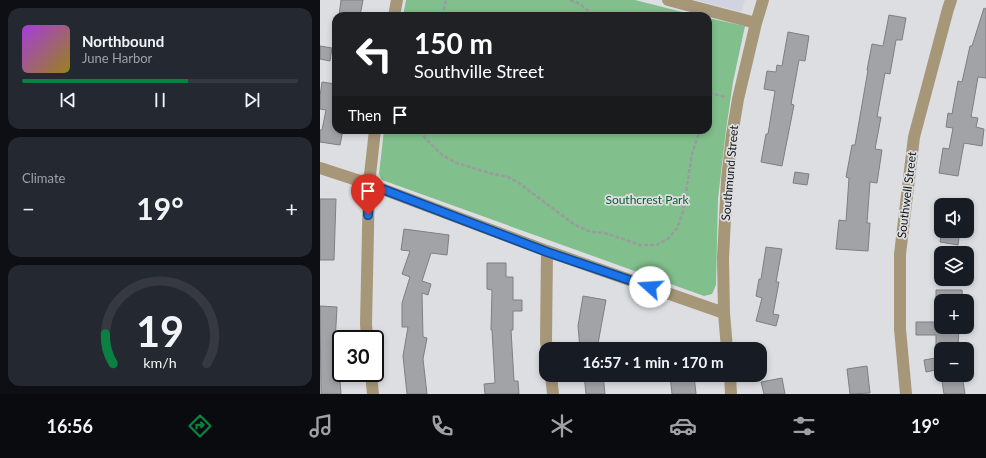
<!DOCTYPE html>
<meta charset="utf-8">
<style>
:root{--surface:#171b24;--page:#242831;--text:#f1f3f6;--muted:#9ea1a6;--line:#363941;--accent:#0b8043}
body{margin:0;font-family:Lato,sans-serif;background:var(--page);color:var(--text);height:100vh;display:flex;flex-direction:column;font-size:15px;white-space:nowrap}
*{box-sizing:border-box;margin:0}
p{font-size:13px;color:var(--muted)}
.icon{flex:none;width:22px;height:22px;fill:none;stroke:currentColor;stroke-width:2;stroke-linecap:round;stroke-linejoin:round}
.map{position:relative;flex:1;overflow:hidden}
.panel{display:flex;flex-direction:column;gap:8px;padding:8px;background:#0d0f14;width:320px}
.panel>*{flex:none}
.top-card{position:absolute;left:12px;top:12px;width:380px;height:122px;border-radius:12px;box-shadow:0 2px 6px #0003;background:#202124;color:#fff;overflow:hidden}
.fabs{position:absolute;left:614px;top:198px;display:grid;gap:8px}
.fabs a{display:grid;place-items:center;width:40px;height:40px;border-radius:8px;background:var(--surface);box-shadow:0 2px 6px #0003;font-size:20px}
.speed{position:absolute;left:12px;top:330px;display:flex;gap:8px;font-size:20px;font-weight:700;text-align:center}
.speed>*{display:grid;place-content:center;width:52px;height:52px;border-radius:50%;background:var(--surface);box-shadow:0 2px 6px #0003;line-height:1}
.speed .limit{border:2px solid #111;border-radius:6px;background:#fff;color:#111}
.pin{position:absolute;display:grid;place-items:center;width:34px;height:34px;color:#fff;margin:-41px -17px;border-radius:50% 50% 50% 0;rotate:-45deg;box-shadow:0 0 4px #0007}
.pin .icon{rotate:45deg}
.me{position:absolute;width:44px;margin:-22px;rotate:289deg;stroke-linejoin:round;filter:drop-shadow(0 0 3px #0008)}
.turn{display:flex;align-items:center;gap:14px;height:84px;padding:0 16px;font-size:18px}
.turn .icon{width:52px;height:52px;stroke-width:2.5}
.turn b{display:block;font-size:28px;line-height:34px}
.then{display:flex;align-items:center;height:38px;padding:0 16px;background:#0003;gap:8px;font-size:15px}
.big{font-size:30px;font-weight:700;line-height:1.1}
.panel .card{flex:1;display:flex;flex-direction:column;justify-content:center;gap:6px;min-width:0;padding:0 14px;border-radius:12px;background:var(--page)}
.panel .dial{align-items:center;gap:0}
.dial svg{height:104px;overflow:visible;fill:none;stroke:var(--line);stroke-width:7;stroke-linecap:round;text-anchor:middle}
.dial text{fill:var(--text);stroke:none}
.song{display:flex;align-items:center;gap:12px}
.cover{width:48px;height:48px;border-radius:6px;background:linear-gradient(135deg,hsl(280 70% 55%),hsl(50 70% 35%))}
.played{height:4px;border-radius:2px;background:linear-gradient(90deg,var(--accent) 60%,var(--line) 60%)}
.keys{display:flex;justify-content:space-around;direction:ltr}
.heat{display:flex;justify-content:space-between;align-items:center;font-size:22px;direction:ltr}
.trip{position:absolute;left:219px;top:342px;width:228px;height:40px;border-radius:12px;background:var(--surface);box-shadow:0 2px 6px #0003;font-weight:700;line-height:40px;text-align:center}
.menu{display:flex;height:64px;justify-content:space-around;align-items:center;background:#090b0e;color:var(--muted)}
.menu .icon{width:28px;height:28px}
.menu .current{color:var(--accent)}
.menu b{font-size:18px;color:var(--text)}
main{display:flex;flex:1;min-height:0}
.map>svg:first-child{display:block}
</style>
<main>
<section class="panel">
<div class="card">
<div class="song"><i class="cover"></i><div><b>Northbound</b><p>June Harbor</p></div></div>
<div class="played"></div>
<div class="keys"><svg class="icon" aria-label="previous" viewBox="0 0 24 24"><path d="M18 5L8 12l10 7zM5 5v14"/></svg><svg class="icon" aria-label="pause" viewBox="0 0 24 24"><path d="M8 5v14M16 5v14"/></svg><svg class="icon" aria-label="next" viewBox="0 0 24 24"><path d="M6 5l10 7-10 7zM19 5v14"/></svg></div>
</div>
<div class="card"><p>Climate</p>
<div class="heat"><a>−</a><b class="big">19°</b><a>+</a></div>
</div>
<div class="card dial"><svg viewBox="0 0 100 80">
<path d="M14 69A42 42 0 1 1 86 69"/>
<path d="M14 69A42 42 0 0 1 8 46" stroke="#0b8043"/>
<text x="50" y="56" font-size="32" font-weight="700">19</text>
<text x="50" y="72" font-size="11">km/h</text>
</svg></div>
</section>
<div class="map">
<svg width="666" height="394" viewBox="0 0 666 394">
<rect width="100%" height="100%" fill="#dddee2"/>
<path fill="#d1d4e0" d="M375,0H425L421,12Z"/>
<path fill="#81bf8c" d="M86,0H315L378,16H83Z
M388,18L425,26L413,82L406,130L398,199L396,285L392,294L384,296L62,180L59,174L64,130H388Z"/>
<path fill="#a2a3a7" stroke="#7e7f83" d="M21,0H43L40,16H19Z
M664,8L666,9V78L658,77L651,117L658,118L656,127L664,129L662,146L644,143L638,176L619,173L623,148L629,149L633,128L626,127L628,113L632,114L638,81L642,82L650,46H652Z
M569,15L586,18L582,40H576L570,74L565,73L557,117H561L555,149L562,150L557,183L550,182L547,223H550L548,251L516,249L519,220L526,221L529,178L526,177L532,145H535L548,70H547L552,44L563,46Z
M468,32L489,36L485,61L479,60L471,104L474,105L462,166L441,162L446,134H448L455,91L444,89L447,71L456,72L457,65L462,66Z
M0,46L12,48L10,61L0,59Z
M2,82L16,84V130H23L20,145L0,142V130H2L6,110L0,109V96Z
M475,172L489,174L487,185L473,183Z
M0,199H16L14,260H0Z
M84,229L129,235L127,255L111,253L102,281L111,284L108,295L102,293L103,337L107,338L103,359L107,394H87L83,356L88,327H82V303L90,277L82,274L90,251L81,250Z
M622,231H640L638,245L620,242Z
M446,247L462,249L456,282H459L453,314L459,315L456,326L436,321L442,298L436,296L439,279H441Z
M167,263H186V277H193V300H202V311H193V330H191L194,381H198L199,394H165L164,384L175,383L172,330H171L172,290L167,289Z
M616,290H642L643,301H616Z
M263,296L286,300L277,349H260L258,326Z
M0,306L17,307L15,344H17L20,366L19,367L21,394H1Z
M596,322H621V327H639L638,348H616V335H596Z
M621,357V369L606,372L604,360Z
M547,366L550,393L530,394L527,369Z
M264,375H283L285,394H266Z
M350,375H374L376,394H352Z
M621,375H642L645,394H624Z
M462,378L465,394H444L441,382Z"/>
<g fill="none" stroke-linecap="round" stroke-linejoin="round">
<path stroke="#9a9b9e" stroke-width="2.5" stroke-dasharray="4 2" stroke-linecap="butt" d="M250,0L260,4L274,16
M122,16L126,0
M388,69C392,77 390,90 388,99
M389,93L406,97
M101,130L105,138L122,155L137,163L173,174L188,177L199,183L255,225L271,232L285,233L300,238L320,245H336L349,238L357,228L363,212L369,173L372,154L380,130"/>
<path stroke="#a79779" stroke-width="12" d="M348,0L436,23
M74,16L77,0
M0,168L49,184L227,251L404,313
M227,251L226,341L227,349
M47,339L46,324L49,184L55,130
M407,349L404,313L403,258L407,179L412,135L418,99L436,23L443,0
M51,373L53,394
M231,375L233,394
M410,375L411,394
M586,394L580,329V254L594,137L628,9L631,0"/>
</g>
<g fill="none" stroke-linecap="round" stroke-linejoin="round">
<g stroke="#114b97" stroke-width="10">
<path id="route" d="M48,215L49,184L227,252L330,287"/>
</g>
<use href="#route" stroke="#1a73e8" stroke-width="7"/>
</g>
<g text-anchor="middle" stroke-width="3.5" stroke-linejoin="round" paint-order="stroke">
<g font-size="12" fill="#131415" stroke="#dddee2">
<text transform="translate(410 173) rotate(-85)" y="4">Southmund Street</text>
<text transform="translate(587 195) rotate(-83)" y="4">Southwell Street</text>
</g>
<g font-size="12" fill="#125b29" stroke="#dddee2">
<text x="327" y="204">Southcrest Park</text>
</g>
</g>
</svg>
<div class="fabs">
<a><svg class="icon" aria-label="sound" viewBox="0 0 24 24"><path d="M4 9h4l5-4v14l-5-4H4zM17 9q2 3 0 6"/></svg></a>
<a><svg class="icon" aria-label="layers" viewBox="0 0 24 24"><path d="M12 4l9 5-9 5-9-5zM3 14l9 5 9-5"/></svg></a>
<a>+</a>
<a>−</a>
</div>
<div class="speed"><div class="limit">30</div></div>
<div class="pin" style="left:48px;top:215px;background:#d93025"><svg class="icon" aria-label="arrive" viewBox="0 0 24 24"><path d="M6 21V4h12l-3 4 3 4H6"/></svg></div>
<svg class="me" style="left:330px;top:287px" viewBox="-20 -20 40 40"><circle r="19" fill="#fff"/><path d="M0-13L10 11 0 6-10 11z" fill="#1a73e8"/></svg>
<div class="trip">16:57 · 1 min · 170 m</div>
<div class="top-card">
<div class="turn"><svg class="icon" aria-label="left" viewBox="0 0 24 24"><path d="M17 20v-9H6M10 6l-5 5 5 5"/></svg><div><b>150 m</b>Southville Street</div></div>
<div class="then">Then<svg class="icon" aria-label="arrive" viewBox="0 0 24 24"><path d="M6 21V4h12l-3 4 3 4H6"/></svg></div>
</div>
</div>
</main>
<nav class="menu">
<b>16:56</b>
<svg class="icon current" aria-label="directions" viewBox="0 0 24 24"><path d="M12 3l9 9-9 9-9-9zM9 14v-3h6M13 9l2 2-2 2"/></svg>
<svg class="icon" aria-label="music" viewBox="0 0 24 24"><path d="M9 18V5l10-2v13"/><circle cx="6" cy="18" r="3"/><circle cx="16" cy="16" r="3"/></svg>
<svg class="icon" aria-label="phone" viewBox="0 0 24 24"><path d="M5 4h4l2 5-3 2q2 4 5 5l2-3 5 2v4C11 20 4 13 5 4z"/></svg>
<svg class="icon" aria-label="climate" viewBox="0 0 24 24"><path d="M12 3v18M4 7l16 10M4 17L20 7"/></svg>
<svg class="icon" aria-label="car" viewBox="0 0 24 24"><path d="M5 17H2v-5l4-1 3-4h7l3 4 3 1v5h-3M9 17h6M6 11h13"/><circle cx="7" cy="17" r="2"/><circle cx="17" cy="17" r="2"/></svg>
<svg class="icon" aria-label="filters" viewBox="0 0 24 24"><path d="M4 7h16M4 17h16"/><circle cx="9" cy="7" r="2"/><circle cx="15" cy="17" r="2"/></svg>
<b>19°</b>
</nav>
